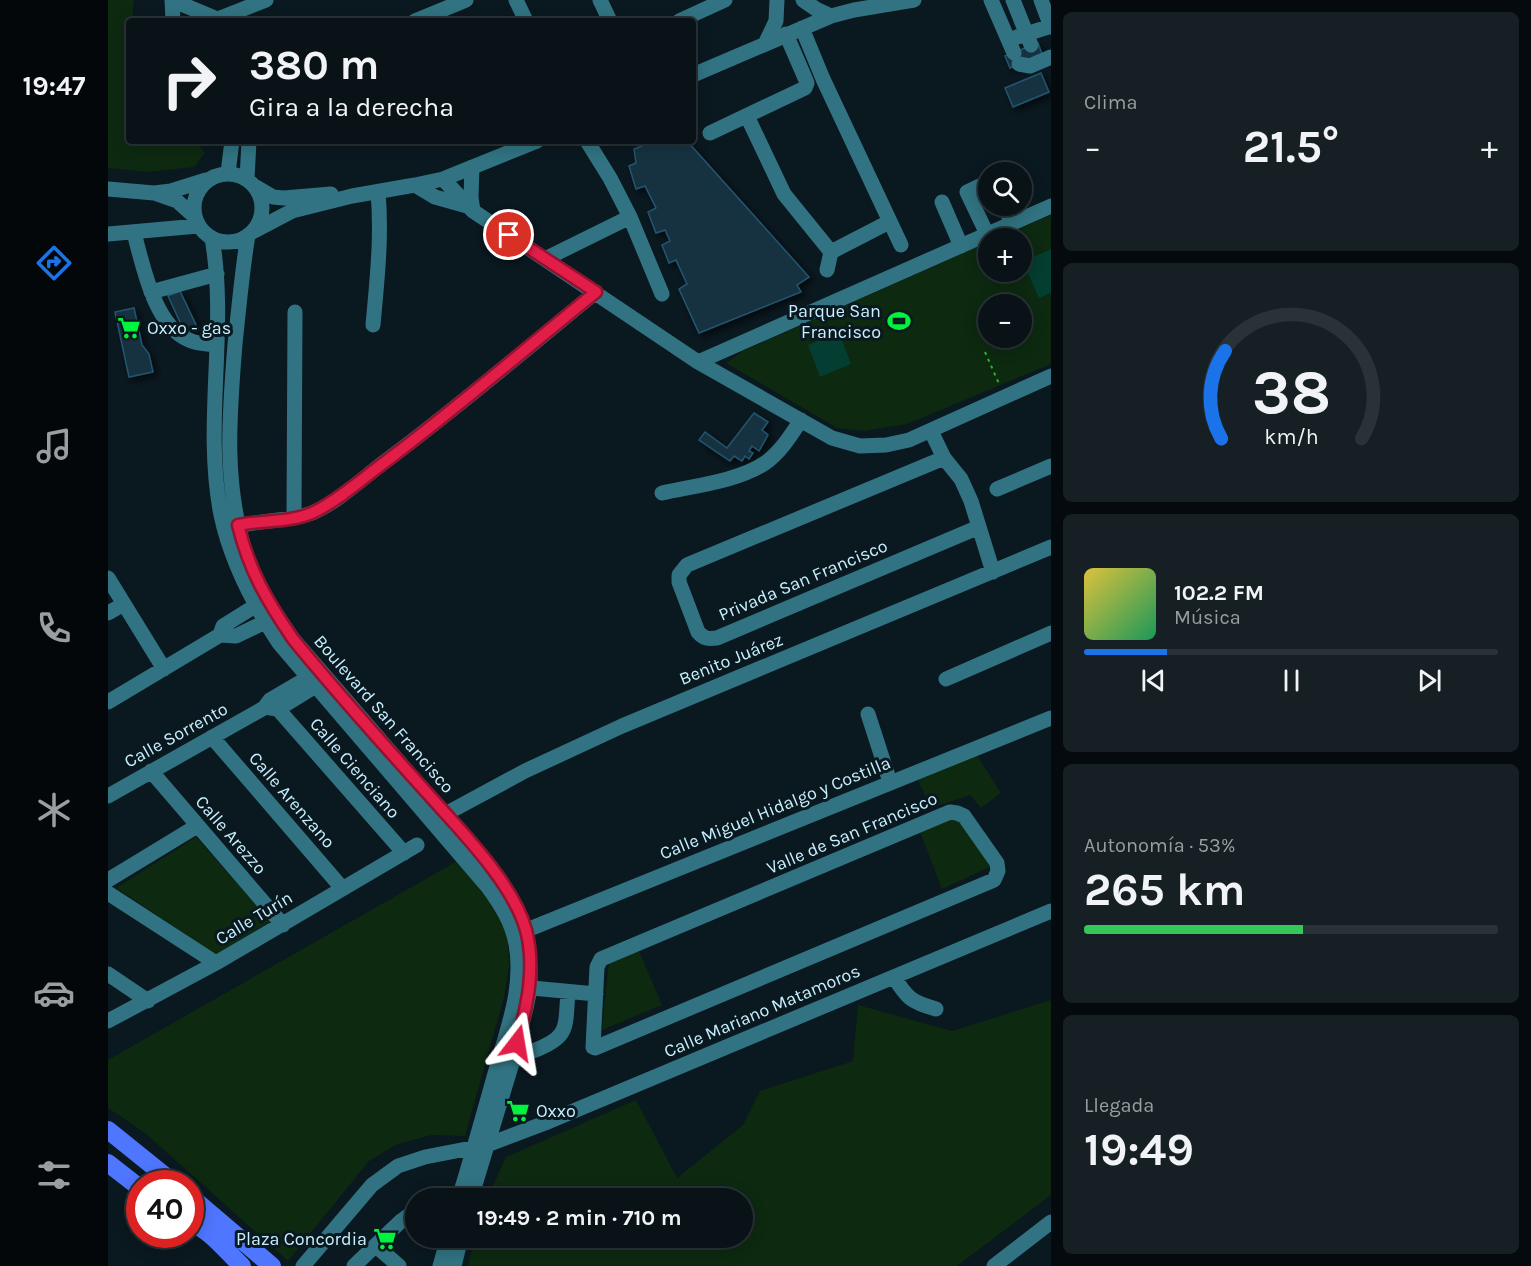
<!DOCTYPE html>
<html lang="es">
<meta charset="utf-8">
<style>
:root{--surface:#081217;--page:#162024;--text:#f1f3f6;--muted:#989ea1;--line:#293236;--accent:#1a73e8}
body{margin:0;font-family:Karla,sans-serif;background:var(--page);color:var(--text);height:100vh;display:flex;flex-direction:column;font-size:22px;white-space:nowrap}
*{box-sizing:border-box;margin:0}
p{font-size:20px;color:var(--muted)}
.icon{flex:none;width:33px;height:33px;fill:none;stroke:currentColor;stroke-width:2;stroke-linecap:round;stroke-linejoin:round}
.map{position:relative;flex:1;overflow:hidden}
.side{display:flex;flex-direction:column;gap:12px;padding:12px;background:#040a0d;width:480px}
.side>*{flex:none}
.hud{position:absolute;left:18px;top:18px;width:570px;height:126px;border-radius:6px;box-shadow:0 3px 15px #0003,0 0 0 2px var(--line);background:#081217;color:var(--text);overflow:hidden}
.fabs{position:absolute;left:870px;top:162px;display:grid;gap:12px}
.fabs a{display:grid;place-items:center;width:54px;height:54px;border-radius:50%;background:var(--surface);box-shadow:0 3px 15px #0003,0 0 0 2px var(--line);font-size:30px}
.speed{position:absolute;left:18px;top:1170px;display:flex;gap:12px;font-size:30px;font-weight:700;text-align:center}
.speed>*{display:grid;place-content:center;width:78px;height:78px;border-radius:50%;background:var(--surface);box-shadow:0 3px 15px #0003,0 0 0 2px var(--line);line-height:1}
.speed .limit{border:9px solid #d22;background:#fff;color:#111}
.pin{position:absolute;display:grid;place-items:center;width:51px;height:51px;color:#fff;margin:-26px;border:3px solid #fff;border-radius:50%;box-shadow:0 2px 6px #0007}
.me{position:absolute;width:66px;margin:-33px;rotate:14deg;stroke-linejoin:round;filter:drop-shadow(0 0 4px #0008)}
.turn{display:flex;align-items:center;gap:21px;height:126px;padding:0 24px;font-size:27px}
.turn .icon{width:78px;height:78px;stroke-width:2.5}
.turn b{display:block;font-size:42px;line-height:51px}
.big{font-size:45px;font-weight:700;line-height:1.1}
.side .card{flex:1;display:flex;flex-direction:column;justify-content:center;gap:9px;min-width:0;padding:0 21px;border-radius:9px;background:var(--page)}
.side .dial{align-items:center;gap:0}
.dial svg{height:156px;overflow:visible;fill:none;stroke:var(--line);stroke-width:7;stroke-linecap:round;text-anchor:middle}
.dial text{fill:var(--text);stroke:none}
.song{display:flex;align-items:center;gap:18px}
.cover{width:72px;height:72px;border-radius:9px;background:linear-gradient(135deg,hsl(50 70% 55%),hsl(150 70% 35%))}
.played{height:6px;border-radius:3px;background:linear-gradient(90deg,var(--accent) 20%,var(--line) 20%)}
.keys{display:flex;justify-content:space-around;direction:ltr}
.heat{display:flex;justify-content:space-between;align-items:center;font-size:33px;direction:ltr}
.charge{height:9px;border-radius:4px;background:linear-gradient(90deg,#34c759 53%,var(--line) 0)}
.trip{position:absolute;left:297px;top:1188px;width:348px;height:60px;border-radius:30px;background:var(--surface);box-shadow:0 3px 15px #0003,0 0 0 2px var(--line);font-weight:700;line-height:60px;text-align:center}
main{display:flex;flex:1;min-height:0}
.menu{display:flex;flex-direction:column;width:108px;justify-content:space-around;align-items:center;background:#030709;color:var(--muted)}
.menu .icon{width:42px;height:42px}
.menu .on{color:var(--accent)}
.menu b{font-size:27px;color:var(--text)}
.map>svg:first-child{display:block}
</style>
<main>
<nav class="menu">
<b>19:47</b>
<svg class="icon on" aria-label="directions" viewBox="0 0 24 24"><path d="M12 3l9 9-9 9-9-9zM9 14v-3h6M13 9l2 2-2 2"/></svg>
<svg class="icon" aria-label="music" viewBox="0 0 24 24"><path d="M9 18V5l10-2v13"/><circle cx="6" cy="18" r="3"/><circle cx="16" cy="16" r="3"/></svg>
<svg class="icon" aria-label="phone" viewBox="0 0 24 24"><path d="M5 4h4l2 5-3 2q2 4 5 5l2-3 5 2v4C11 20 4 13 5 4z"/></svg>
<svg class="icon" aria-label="climate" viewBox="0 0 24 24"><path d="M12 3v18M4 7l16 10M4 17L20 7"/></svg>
<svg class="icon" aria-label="car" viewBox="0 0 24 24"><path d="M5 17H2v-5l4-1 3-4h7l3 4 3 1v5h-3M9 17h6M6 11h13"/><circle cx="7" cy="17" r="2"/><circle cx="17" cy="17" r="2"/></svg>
<svg class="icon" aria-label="filters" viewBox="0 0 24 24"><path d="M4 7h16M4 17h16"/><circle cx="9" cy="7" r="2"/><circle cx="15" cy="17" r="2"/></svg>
</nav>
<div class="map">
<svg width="943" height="1266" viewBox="0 0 943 1266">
<defs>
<filter id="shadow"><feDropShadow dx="3.5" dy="3.5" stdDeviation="3" flood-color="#0009"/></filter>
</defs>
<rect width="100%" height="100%" fill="#0a181f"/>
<path fill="#0d2910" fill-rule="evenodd" d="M0,0H26L24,21H21V141H88L97,153L86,167L40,172L0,168Z
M943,215V364L799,424L756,431L729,428L618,363L635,351L880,242V272H914V238H889ZM880,304H914V338H880Z
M869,755L893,793L873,808L862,795L823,808L810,780Z
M849,817L884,866L834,889L812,832Z
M88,837L163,921L109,955L8,888Z
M351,860L393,917L400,939L401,966L396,997L357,1136L323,1135L288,1145L261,1161L180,1261L37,1133L0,1108V1060Z
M531,951L554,1005L494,1030L501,960Z
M943,1000V1195L849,1266H360L367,1238H634V1198H379L398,1157L528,1100L569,1178L635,1125L652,1091L745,1061L750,1005L844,1031Z"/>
<path fill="#043d31" d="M943,249V293L931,298L915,262Z
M731,332L743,364L712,377L700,345Z"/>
<path fill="#143241" stroke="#245570" stroke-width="1.5" filter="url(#shadow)" d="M930,43L934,54L902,68L897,56Z
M933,73L941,92L905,107L897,88Z
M547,141H579L701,277L689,285L693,292L591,333L571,289L579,284L568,260L561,263L554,245L562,241L557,230L548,233L540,212L548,208L537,186L528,189L521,166L528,163L526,149Z
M72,291L89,327L77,333L60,296Z
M26,308L34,345L41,354L45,372L21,377L7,312Z
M646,413L660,422L654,430L660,435L651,451L644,446L641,451L645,453L641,459L637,456L634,461L626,456L622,461L591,440L597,432L619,448Z"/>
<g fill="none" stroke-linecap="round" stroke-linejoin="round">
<path stroke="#22b92f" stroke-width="2" stroke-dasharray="3 4.5" stroke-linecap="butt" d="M877,352L892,386"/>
<path stroke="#317382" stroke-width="15" d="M64,0L109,19
M64,0L65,21
M408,0L418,21
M492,0L502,21
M695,0L708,9L723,16
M883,0L906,53
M905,0L923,45
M933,0L943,27
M105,21L158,0
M307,21L358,0
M571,21L617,0
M694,28L715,79L793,245
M909,37L943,26
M657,44L668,21L669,0
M911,64L922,66L943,57
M585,75L723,16L746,10L806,0
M639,116L676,194L723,252
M602,133L697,88L699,83L697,78L678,34
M479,141L502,178L522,217L554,294
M364,167L363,197L365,211
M120,173L124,141
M86 208a34 34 0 1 1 68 0a34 34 0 1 1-68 0Z
M139,179L141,141
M335,179L365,211L590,362L724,438L752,446L778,445L801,440L943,376
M307,185L327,197L359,206
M148,187L165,197L176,198L223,194
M0,189L46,193L63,191L98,180
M49,194L69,201L86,216
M834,202L853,246
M896,206L904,223
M146,231L184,211L244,196L307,185L335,179L429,141
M26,233C35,265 46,326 81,340C89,344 100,344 109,345
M0,234L90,226
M879,234L859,192L880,182
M140,235C134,271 131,307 127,344C121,417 115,489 140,560C150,589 168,614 185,639L382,867L410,911L418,930L422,967V989L418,1008L405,1060L363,1198
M104,238C120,330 95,424 113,515C123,562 145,604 171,643L380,887C393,905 404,922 408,944C416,988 399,1029 388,1070C376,1113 364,1156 351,1198
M723,252L781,222
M437,259L522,217
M719,270L723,252
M43,292L109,274
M265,325C269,280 274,237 270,192
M590,362L943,206
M823,431L836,458L853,479L863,501L885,572
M836,458L579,565L571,575V582L590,632C596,639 600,639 609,638L871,527
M889,489L943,466
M554,493C585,486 631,481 657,463C672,453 683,435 693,420
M186,518L187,312
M120,529C147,519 177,523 204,513C228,503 254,479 275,463C348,409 417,350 488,292
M0,578L56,669
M0,613L16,604
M112,635L115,626L147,606
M838,679L943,633
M162,700L296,853
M0,702L112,635L128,636L157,622
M162,708L170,709L214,682
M760,714L782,782
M104,737L234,888
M43,771L175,925
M0,796L156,708L162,700L208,673
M842,812L849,813L856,816L889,863L890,871L886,880L487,1048L485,1047L489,967L493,959Z
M330,818L417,771L514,726L943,547
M0,880L89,826
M0,893L108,963
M409,934L943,718
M0,974L40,1001
M786,977C799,998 803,1002 828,1009
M413,987L488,994
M0,1021L108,963L309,845
M399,1062C408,1060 416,1055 425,1051C462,1037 457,1028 460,992
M268,1246L291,1266
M195,1266L264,1185L290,1166L317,1157L379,1145L437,1123L943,911
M246,1266L293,1221L308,1210
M332,1266L340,1238
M346,1266L353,1238
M886,1266L943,1222"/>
<path stroke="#4f76ff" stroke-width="18" d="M0,1130L67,1184
M0,1163L32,1188
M82,1196L164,1266
M82,1222C103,1231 118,1251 134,1266"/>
</g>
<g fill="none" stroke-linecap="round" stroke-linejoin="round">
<g stroke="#92132f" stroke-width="15">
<path id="route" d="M401,235L488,292C417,349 349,408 277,462C255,478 231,500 206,512C183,523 154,520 130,525C141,570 159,601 185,639C228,692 274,743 320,794C352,830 405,883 418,930C428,968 419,1006 409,1043"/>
</g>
<use href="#route" stroke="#e11d48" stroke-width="10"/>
</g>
<defs>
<g id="stadium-bare" transform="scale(1.8)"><path d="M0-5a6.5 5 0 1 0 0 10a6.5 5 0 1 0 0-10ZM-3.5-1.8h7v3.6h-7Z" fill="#00f33d" stroke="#0a181f" stroke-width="2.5" paint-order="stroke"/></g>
<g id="supermarket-bare" transform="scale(1.8)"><path d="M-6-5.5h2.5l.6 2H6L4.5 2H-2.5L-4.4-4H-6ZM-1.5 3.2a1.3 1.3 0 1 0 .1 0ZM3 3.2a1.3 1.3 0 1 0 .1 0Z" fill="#00f33d" stroke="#0a181f" stroke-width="2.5" paint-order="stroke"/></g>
</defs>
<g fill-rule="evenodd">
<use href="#stadium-bare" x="791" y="321"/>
<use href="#supermarket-bare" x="21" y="328"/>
<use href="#supermarket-bare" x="410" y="1111"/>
<use href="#supermarket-bare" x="277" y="1239"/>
</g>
<g text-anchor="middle" stroke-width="6" stroke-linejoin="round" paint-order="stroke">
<g font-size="18" fill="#c8f0ff" stroke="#0a181f" text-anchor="end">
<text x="773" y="317">Parque San<tspan x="773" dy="21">Francisco</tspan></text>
<text x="39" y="334" text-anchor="start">Oxxo - gas</text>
<text x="428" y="1117" text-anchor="start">Oxxo</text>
<text x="259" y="1245">Plaza Concordia</text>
</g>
<g font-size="18" fill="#c8f0ff" stroke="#0a181f">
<text transform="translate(695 580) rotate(-23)" y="6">Privada San Francisco</text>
<text transform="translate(623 659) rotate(-22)" y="6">Benito Juárez</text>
<text transform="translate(276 714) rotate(49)" y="6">Boulevard San Francisco</text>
<text transform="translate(68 735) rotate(-29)" y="6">Calle Sorrento</text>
<text transform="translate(247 768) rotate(49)" y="6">Calle Cienciano</text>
<text transform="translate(184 800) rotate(49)" y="6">Calle Arenzano</text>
<text transform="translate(667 808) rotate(-22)" y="6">Calle Miguel Hidalgo y Costilla</text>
<text transform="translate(744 833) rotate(-23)" y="6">Valle de San Francisco</text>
<text transform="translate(123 835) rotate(49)" y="6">Calle Arezzo</text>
<text transform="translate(146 918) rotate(-31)" y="6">Calle Turín</text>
<text transform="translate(654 1011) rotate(-23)" y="6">Calle Mariano Matamoros</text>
</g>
</g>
</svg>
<div class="fabs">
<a><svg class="icon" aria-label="search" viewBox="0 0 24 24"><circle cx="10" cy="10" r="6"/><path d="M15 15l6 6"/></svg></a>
<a>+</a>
<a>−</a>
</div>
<div class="speed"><div class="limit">40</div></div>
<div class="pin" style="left:401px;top:235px;background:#d93025"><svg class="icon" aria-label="arrive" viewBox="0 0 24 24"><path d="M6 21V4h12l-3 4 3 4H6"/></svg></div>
<svg class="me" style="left:409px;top:1043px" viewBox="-20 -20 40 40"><path d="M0-17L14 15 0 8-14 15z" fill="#e11d48" stroke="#fff" stroke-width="4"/></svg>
<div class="trip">19:49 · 2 min · 710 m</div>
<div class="hud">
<div class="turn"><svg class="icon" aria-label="right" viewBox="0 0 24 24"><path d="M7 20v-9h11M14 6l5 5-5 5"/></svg><div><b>380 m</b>Gira a la derecha</div></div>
</div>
</div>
<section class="side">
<div class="card"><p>Clima</p>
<div class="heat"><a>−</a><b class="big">21.5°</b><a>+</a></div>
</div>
<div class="card dial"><svg viewBox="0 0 100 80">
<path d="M14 69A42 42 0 1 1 86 69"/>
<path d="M14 69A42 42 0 0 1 16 24" stroke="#1a73e8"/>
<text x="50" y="56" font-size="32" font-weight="700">38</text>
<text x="50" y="72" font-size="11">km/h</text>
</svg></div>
<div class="card">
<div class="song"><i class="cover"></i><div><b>102.2 FM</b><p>Música</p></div></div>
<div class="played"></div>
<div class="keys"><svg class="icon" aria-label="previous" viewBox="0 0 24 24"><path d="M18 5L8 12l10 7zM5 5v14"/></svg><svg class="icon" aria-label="pause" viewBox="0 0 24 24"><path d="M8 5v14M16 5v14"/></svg><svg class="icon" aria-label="next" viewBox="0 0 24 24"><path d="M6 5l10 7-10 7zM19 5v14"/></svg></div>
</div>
<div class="card"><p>Autonomía · 53%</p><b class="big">265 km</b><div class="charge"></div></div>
<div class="card"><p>Llegada</p><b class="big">19:49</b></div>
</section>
</main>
